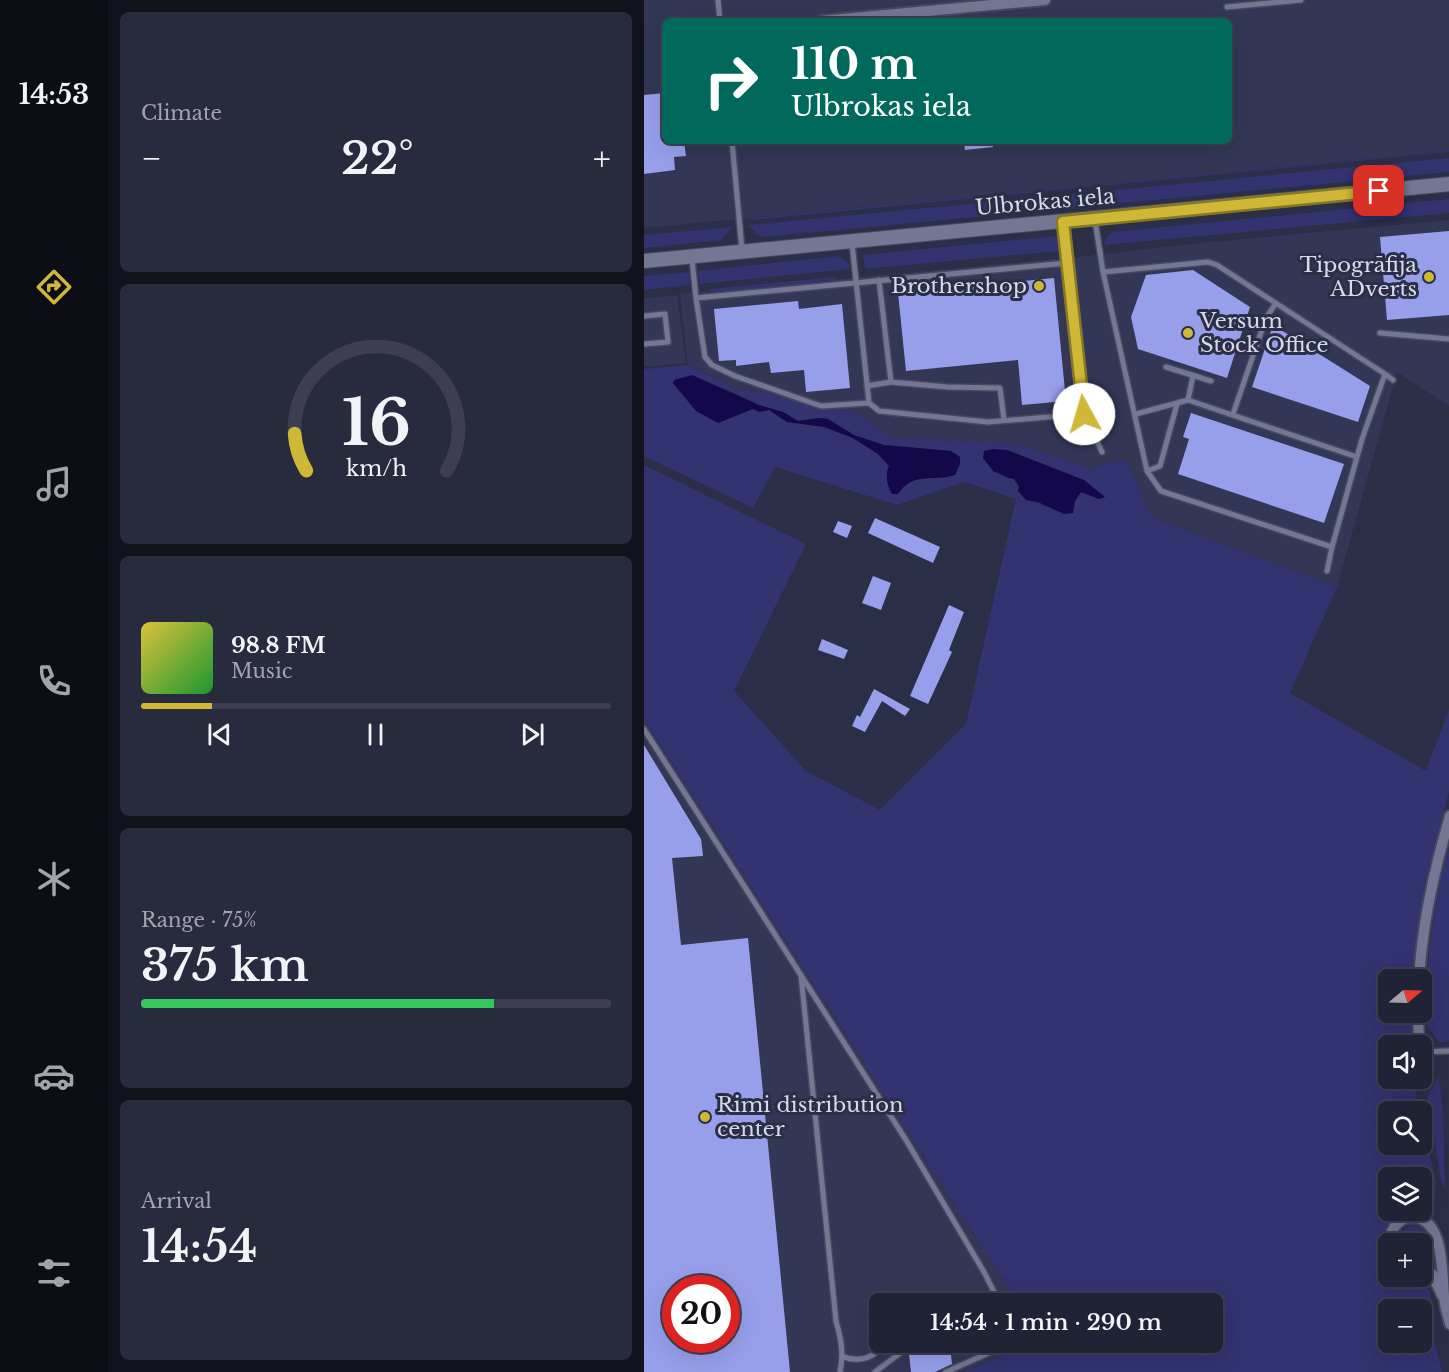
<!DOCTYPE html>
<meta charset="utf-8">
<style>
:root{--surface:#202235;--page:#282a3d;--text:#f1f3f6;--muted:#a2a4ad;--line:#3d3f50;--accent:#cfb837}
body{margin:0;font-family:"Libre Baskerville",serif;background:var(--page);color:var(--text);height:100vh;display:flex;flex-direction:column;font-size:22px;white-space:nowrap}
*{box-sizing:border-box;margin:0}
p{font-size:20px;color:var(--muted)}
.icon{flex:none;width:33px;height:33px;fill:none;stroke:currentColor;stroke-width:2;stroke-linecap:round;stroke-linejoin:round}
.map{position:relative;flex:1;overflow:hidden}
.drawer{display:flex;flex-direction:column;gap:12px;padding:12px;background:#12131d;width:536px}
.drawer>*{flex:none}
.hud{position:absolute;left:18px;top:18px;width:570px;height:126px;border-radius:9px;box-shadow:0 6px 24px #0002,0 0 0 2px var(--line);background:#00695c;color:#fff;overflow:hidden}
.needle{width:39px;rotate:71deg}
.controls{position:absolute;left:734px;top:969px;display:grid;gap:12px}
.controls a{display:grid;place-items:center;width:54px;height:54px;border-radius:9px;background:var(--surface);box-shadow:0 6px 24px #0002,0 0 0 2px var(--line);font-size:30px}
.speed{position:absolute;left:18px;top:1275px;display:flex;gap:12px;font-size:30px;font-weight:700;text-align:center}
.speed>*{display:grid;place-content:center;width:78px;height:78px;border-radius:50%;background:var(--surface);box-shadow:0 6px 24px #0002,0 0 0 2px var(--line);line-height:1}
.speed .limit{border:9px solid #d22;background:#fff;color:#111}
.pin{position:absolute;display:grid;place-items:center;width:51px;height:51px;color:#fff;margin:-26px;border-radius:12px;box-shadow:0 3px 9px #0006}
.me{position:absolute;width:66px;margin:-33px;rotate:354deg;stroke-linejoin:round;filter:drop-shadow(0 0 4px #0008)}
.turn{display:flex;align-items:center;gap:21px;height:126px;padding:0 30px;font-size:27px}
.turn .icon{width:78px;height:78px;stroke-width:2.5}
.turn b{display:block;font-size:42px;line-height:51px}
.big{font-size:45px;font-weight:600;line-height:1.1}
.drawer .card{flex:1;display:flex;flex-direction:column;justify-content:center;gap:9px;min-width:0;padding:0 21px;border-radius:9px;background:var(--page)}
.drawer .dial{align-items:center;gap:0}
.dial svg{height:156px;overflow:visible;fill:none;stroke:var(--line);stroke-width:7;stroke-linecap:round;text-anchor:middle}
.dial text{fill:var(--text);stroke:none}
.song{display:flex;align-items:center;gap:18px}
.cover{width:72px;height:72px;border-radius:9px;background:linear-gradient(135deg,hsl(50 70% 55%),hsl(130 70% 35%))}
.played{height:6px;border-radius:3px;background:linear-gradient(90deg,var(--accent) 15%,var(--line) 15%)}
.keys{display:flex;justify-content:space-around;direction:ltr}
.heat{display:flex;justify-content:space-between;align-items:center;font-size:33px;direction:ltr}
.charge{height:9px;border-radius:4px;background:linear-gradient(90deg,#34c759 75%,var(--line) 0)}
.trip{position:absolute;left:225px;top:1293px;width:354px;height:60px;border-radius:9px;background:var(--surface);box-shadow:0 6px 24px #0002,0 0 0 2px var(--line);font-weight:600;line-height:60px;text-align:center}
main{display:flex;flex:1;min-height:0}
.tabs{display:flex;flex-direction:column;width:108px;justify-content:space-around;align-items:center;background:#0d0e15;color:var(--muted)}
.tabs .icon{width:42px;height:42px}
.tabs .selected{color:var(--accent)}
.tabs b{font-size:27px;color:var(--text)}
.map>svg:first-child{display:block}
</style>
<main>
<nav class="tabs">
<b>14:53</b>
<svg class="icon selected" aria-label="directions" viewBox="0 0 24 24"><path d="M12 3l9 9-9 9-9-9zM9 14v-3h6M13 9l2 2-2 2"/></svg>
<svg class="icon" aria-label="music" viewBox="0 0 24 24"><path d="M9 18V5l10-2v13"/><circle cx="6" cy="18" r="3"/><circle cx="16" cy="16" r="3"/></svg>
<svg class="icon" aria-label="phone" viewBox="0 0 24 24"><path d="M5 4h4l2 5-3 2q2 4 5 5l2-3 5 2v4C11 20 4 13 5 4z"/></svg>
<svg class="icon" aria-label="climate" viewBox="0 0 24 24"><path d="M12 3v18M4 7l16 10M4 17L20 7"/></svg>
<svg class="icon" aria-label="car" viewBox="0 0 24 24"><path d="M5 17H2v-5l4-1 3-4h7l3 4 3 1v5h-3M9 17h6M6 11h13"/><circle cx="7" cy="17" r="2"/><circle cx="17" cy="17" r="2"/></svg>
<svg class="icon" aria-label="filters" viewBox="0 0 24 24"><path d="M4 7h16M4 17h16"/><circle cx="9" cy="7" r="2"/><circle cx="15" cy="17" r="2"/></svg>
</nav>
<section class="drawer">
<div class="card"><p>Climate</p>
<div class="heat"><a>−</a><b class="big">22°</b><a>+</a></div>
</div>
<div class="card dial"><svg viewBox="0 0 100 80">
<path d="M14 69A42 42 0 1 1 86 69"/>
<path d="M14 69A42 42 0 0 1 8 50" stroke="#cfb837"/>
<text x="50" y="56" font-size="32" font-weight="700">16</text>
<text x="50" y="72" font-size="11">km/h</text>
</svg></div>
<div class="card">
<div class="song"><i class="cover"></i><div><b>98.8 FM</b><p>Music</p></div></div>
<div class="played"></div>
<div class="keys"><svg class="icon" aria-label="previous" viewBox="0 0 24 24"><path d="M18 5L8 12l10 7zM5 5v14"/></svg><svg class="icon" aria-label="pause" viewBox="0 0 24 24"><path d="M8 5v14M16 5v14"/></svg><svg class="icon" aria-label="next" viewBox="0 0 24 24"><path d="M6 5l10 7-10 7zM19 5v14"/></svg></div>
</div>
<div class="card"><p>Range · 75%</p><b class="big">375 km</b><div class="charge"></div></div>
<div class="card"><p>Arrival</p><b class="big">14:54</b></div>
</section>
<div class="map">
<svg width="806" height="1372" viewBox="0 0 806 1372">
<rect width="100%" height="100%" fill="#2b2e47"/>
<path fill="#333655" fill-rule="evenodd" d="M0,0H805V151L0,228ZM21,21H585V141H21Z
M805,220V406L753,372L693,587L507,517L482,459L445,468L377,445L245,437L221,418L176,401L91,388L44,365L36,294L443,256L557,243Z
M33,295L42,363L0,367V298Z
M0,719L374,1303L236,1304V1342L380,1343L374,1349L321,1372H0ZM32,1288H82V1340H32Z"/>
<path fill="#323370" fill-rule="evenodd" d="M805,151V152L107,220V218Z
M805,158V172L120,237L114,235L104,225Z
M805,199V213L460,245L461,240L468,232Z
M89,227L77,240L0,248V235Z
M413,236L415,251L221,269L219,255Z
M195,256L204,263L206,269L56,284L54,271Z
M45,272L46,285L0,290V276Z
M191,277L194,279L67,293L66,289Z
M44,365L91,388L176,401L221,418L245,437L377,445L445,468L482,459L507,517L693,587L646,693L782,771L805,709V791L781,882L768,979L744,980V1012L768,1013V1045L744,1046V1078L769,1079L792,1184L789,1221C778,1213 771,1211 758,1214L744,1248V1276H777V1272L785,1286L788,1303L781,1305L798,1372H321L374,1349L380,1343L568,1342V1304L374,1303L0,719V465L162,544L90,691L162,771L236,810L322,724L372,499L320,482L253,505L131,467L109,508L0,456V369ZM30,387L80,388L115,405L139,412L154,421L175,418L184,419L210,435L240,445L307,451L316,459L310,475C288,483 269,471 254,494L250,493L243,480L245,466L234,454L209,438L180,427L143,422L125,410L115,412L109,409L87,417L80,421ZM363,450L440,480L455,499L437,492L431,501L429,513C413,514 397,503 382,500L370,479C354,477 350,469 339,459ZM744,1112H777V1144H744ZM744,1178H777V1210H744ZM744,1310H777V1342H744Z
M805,848L806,1040L796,1043L781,1023L780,1010C784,954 790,901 805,848Z
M794,1076C802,1113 798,1152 802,1190L797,1180L783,1098Z
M767,1225L777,1227C785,1234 786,1244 777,1251V1244L756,1243C754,1234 758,1228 767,1225Z"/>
<path fill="#130849" d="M48,375L115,405L139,412L154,421L175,418L184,419L210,435L240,445L307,451L316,457V464L311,475C288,482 269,471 254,494H248C243,486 241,474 245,466L234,454L209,438L180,427L143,422L125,410L115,412L109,409L74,423L52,411L29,383L30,380Z
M349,449L363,450L440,480L461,497L455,499L437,492L431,501L429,513L420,514L394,502L382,500L374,491L375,486L370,479C362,478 357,473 350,472L339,458L340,451Z"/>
<path fill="#979feb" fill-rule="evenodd" d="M21,93V141H40L42,156L30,157L31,170L0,174V95Z
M320,141H348L349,147L321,150Z
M806,231V315L743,320L736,237Z
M549,270L606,307L583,378L494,349L487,317L502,275Z
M410,278L422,401L378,405L374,360L262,371L254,293Z
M154,301L155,309L198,304L206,388L162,392L160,370L127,373L125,362L92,366V360L75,361L70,309Z
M629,325L726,386L714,422L608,387Z
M547,413L700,464L680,523L534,474L545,439L539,437Z
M231,518L296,547L289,563L224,533Z
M194,521L208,526L203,538L189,532Z
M229,576L247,583L237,610L218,603Z
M305,605L320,612L305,650L308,652L284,704L266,696Z
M178,639L204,650L200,659L174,650Z
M230,689L266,709L261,716L238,701L221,732L208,726L213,715L216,717Z
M0,745L57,839L59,856L28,858L37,945L104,938L146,1372H0ZM32,1288H82V1340H32Z
M293,1342H303L316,1351L307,1355L308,1364L291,1372H267L265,1354Z"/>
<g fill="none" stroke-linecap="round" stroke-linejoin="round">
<g stroke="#46485d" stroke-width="8">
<path id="lane" d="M74,0L76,21
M583,7L657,0
M88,141L98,250
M451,220L459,272L503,471L517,491L688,547L718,439L741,374L573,265L564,262L459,272
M48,259L52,298L423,263
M235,280L247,382L303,387L356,388L360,420
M52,298L61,357L68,365L91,376L177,406L225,403L208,243
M0,316L21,314L24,342L0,344
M736,333L806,339
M522,367L567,381
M741,374L749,380
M223,386L247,382
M544,400L549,376
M225,403L235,411L344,422L440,414L419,223
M440,414L458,452
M492,414L544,400L713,457
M589,414L622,318L632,303
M503,471L516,466L533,404
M683,571L688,547
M0,729L262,1140L340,1272L356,1304
M157,975L192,1321C197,1339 200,1353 196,1372
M777,1052L806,1051
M336,1304H345
M199,1357C219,1363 230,1357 243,1342
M231,1372L259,1351L277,1342
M302,1372L349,1351L359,1342"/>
</g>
<g stroke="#46485d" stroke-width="14">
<path id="street" d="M177,21L401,0
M775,980C778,924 790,870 806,816
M774,1012L775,1046
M777,1067L778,1072
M746,1244C746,1235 748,1228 754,1223C759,1218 766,1217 772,1218C800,1221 798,1275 800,1296C800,1305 804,1315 806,1324
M777,1266L788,1274L798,1295"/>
</g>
<g stroke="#46485d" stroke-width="16">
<path id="secondary" d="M0,261L806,184"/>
</g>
<use href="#lane" stroke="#737794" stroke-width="5"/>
<use href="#street" stroke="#737794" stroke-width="10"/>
<use href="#secondary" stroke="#737794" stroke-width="14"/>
</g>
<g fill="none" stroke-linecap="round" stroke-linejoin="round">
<g stroke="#877824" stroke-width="15">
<path id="route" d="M440,414L419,222L735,191"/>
</g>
<use href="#route" stroke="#cfb837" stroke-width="10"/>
</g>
<g fill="#cfb837" stroke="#2b2e47" stroke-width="2">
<circle cx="785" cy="277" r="6"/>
<circle cx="395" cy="286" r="6"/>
<circle cx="544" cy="333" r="6"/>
<circle cx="61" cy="1117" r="6"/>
</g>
<g text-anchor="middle" stroke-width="6" stroke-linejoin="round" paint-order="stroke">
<g font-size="21" fill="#d6d9e9" stroke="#2b2e47">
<text transform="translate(401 202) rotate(-5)" y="7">Ulbrokas iela</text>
</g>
<g font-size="21" fill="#d6d9e9" stroke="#2b2e47" text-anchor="end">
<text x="773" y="272">Tipogrāfija<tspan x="773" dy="24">ADverts</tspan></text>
<text x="383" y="293">Brothershop</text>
<text x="556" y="328" text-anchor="start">Versum<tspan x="556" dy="24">Stock Office</tspan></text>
<text x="73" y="1112" text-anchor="start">Rimi distribution<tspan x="73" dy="24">center</tspan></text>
</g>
</g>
</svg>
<div class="controls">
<a><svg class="needle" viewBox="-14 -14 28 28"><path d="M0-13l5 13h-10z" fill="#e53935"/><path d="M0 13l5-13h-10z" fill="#a2a4ad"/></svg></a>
<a><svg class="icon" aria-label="sound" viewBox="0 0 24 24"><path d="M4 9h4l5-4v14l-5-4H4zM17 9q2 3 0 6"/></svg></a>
<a><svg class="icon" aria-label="search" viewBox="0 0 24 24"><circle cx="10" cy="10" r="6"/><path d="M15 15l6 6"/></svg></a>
<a><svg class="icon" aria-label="layers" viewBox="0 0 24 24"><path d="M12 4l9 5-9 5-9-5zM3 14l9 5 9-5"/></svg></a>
<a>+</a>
<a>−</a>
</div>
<div class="speed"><div class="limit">20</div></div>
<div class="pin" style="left:735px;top:191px;background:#d93025"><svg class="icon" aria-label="arrive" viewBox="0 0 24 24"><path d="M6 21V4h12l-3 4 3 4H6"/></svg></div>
<svg class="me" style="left:440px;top:414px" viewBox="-20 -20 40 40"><circle r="19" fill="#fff"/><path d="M0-13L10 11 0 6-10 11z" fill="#cfb837"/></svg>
<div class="trip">14:54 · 1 min · 290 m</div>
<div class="hud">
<div class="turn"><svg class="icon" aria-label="right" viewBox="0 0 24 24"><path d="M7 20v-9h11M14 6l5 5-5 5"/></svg><div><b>110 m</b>Ulbrokas iela</div></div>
</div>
</div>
</main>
